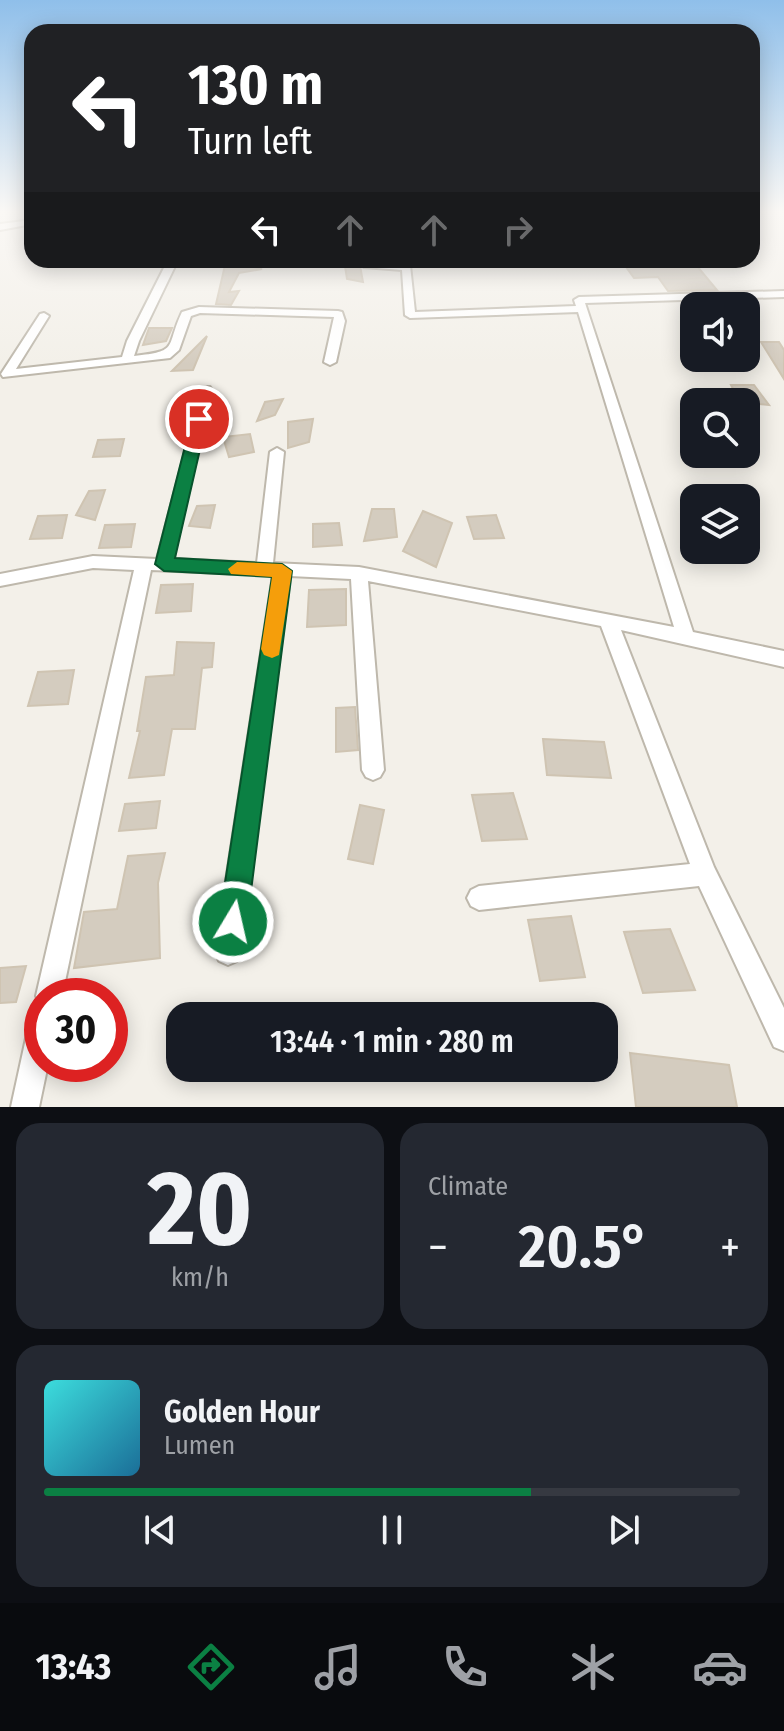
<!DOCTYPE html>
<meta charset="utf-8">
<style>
:root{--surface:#171b24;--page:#242831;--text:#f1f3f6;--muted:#9ea1a6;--line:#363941;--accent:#0b8043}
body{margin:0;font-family:"Fira Sans Condensed",sans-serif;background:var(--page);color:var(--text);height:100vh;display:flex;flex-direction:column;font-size:30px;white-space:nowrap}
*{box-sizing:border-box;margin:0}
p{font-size:26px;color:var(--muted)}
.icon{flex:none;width:44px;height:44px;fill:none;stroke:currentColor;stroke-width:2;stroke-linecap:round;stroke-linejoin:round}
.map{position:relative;height:1107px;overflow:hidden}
.side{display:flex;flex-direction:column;gap:16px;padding:16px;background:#0d0f14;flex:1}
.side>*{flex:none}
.hud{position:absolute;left:24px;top:24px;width:736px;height:244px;border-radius:24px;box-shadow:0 4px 20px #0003;background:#202124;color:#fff;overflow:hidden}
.controls{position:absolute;left:680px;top:292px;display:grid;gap:16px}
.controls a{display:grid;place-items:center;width:80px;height:80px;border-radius:16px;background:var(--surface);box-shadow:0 4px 20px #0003;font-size:40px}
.speed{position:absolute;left:24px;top:978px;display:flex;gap:16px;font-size:40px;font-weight:700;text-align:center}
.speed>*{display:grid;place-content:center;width:104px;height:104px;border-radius:50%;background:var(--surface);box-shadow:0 4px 20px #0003;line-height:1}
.speed .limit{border:12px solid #d22;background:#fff;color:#111}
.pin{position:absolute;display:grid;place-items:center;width:68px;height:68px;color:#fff;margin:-34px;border:4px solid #fff;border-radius:50%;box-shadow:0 2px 8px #0007}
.me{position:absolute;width:88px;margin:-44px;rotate:9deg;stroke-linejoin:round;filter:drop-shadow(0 0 6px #0008)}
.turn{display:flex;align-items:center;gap:28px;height:168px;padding:0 32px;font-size:36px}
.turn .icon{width:104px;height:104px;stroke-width:2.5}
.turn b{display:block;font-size:56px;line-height:68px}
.lanes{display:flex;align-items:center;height:76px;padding:0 32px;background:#0003;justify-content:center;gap:40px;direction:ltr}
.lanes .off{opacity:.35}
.big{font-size:60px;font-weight:600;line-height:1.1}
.side .widget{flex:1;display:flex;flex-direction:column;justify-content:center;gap:12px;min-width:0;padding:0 28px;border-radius:24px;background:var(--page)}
.side .dial{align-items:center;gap:0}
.dial b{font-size:104px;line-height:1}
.song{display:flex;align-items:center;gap:24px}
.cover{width:96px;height:96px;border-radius:12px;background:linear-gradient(135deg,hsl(180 70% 55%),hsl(200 70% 35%))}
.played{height:8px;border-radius:4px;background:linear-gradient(90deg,var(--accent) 70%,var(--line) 70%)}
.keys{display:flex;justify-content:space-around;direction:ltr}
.heat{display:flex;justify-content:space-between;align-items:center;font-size:44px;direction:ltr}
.side .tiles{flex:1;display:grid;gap:16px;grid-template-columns:1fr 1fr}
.widget:last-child{grid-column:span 2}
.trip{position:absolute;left:166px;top:1002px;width:452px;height:80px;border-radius:24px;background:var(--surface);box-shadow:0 4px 20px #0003;font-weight:600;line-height:80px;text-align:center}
.tabs{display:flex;height:128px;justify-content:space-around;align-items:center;background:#090b0e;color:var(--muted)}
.tabs .icon{width:56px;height:56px}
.tabs .on{color:var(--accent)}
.tabs b{font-size:36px;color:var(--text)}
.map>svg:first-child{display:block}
</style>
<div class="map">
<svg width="784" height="1107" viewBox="0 0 784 1107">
<rect width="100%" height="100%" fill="#f3f0e9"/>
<path fill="#d4ccbf" stroke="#cfc4b2" stroke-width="2" d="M344,260H359L363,282L347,279Z
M621,260H692L717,290L668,291L658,277L634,278Z
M226,261L262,269L239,273L229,292L239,291L231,305L216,304Z
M149,328H172L166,341L143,345Z
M207,336L193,370L172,371Z
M761,342H779L784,350V379Z
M731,385H754L769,405L740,402Z
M283,399L275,415L257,421L265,402Z
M313,419L309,442L288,448V422Z
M250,434L254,452L229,457L223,437Z
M124,439L120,456L93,457L98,440Z
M105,490L95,520L76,515L89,491Z
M215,505L210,528L189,526L197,506Z
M372,509H394L397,537L364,541Z
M423,511L452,523L436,567L403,551Z
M67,515L62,538L30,539L38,516Z
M496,515L504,538L474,539L467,517Z
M339,523L342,545L313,547V524Z
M135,524L131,547L99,548L105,525Z
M193,584L191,611L156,613L161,585Z
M346,589V625L307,627L309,590Z
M177,642L214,643L212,667L202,668L195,729H172L164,775L129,778L140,731H137L146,677L174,675Z
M74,670L68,704L28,706L38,672Z
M355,707L358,750L336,752V708Z
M543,739L604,742L611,778L547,775Z
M513,793L527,839L482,841L472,795Z
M160,801L156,828L119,831L125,804Z
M360,805L384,810L373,864L348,859Z
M165,853L158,883L160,958L74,968L84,912L117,909L128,856Z
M571,916L585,977L540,981L528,920Z
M670,929L695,990L643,993L624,932Z
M26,966L16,1002L0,1003V968Z
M630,1053L729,1065L737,1107H636Z"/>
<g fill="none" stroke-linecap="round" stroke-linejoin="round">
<g stroke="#beb8ac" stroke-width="4">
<path id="minor" d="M32,220V224L0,230V224Z
M168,260H178L139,341L134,356C180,351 165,348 182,312L199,307L338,311L342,312L345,321L336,362L330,365L324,362L334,317L200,313L191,316L179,350L170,358L3,377L1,374L40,314L44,313L49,316L16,369L122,357L127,341Z
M367,262L410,265L415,312L576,306L574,300L579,297L784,291V297L585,303L693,632L784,651V667L621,630L714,867L784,1008V1051L774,1047L699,886L479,910L471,906L467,898L471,890L479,886L690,864L601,626L368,581L384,770L380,777L373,780L366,777L362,770L351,579L290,576L241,952L237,961L228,965L219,961L215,952L273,575L151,570L62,996H42V1006L40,1005L36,996L134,570L93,568L0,586V574L93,556L157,559L202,387H210L212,390L173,559L257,563L270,452L277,448L284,452L273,563L359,567L674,627L578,312L410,318L405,315L402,270L364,267L362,265Z
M42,1015V1064H48L39,1107H11L28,1029L32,1019Z"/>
</g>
<use href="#minor" fill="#fff" fill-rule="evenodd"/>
</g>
<linearGradient id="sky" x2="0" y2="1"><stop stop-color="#8fbfea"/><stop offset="0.58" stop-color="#faf8f5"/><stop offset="1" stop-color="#faf8f5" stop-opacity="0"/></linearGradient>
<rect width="784" height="365" fill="url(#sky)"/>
<path fill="#0b8043" stroke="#07532c" stroke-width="2" d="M199,415L207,419L175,558L282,564L292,571L247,922L242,932L233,936L223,932L219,922L272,577L164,571L155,564L192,419Z"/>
<path fill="#f59e0b" d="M237,562L282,564L292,571L279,655L272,658L264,655L261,649L272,577L231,574L228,569Z"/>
</svg>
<div class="controls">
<a><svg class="icon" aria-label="sound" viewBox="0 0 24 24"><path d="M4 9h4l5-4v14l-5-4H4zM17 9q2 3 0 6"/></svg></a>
<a><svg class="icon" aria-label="search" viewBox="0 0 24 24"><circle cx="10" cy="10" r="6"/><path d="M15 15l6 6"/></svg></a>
<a><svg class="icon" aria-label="layers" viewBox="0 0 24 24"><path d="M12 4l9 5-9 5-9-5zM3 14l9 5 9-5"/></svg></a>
</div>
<div class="speed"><div class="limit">30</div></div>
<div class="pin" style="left:199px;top:419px;background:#d93025"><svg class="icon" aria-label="arrive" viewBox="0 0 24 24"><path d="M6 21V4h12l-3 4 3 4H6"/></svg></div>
<svg class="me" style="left:233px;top:922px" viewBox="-20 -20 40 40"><circle r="17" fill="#0b8043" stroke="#fff" stroke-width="3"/><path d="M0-11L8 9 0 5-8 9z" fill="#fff"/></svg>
<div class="trip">13:44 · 1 min · 280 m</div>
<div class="hud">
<div class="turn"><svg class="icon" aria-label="left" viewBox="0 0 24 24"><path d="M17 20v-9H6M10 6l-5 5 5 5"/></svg><div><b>130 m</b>Turn left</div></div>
<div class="lanes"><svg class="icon" aria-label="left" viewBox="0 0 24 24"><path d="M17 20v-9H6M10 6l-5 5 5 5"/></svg><svg class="icon off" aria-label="ahead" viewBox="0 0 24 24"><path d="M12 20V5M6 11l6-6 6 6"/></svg><svg class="icon off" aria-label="ahead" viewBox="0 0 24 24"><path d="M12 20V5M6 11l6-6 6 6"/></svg><svg class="icon off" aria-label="right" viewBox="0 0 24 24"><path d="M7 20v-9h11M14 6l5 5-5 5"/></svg></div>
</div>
</div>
<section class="side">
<div class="tiles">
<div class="widget dial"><b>20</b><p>km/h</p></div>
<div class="widget"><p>Climate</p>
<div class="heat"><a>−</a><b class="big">20.5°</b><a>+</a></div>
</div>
<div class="widget">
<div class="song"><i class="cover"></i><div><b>Golden Hour</b><p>Lumen</p></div></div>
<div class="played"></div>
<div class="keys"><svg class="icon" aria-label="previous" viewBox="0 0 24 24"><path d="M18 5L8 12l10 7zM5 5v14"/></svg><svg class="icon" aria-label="pause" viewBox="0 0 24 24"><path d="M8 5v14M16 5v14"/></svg><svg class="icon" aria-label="next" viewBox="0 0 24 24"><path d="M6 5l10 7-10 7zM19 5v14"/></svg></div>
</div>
</div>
</section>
<nav class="tabs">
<b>13:43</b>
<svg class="icon on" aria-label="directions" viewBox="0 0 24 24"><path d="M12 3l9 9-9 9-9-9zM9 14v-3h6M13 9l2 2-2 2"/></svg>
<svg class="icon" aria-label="music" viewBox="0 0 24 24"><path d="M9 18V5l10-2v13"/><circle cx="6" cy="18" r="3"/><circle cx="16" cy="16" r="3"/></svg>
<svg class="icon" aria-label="phone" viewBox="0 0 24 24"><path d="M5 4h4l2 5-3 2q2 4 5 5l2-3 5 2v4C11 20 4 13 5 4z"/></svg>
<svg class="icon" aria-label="climate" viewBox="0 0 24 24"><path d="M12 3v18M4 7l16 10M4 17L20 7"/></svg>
<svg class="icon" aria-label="car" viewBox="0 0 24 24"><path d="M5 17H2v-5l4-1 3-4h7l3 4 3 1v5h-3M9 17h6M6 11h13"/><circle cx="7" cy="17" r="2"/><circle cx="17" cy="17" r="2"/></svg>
</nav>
